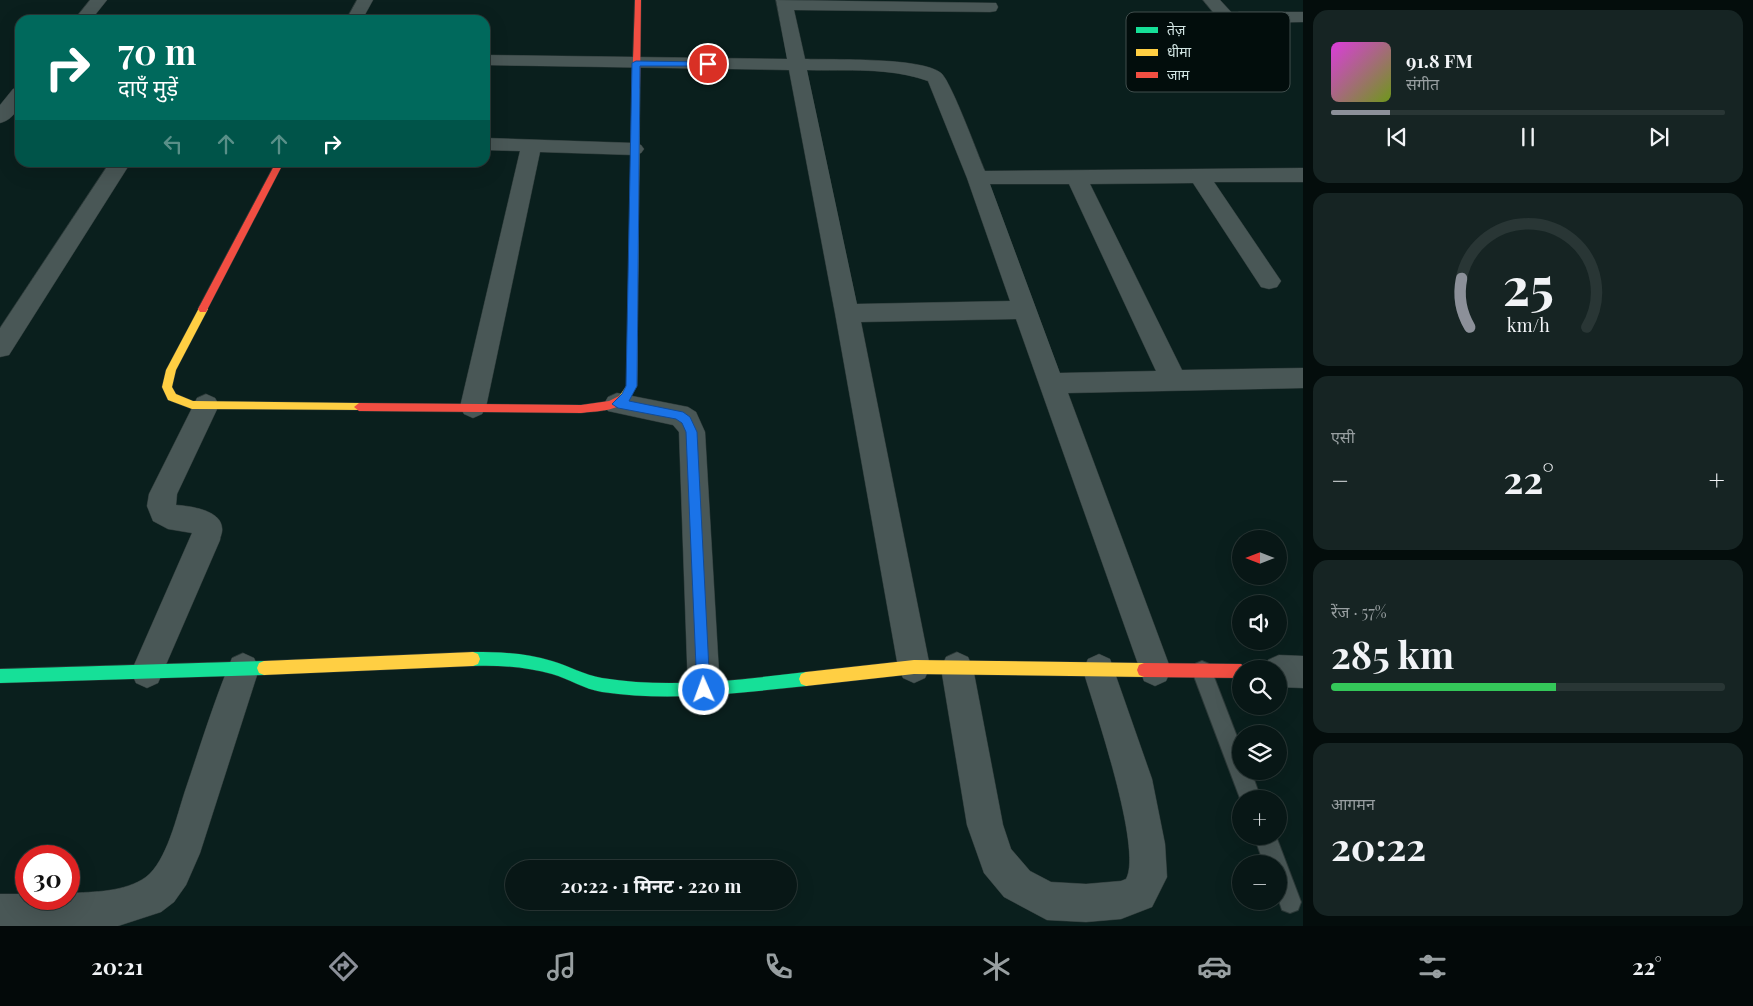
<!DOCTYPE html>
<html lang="hi">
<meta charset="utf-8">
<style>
:root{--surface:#081716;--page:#162423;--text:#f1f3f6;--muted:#989fa1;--line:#293635;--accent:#8c9099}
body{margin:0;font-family:"Playfair Display","Noto Sans Devanagari",serif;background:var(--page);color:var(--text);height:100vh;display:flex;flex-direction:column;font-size:19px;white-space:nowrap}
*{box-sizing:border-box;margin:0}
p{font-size:16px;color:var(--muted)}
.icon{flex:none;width:28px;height:28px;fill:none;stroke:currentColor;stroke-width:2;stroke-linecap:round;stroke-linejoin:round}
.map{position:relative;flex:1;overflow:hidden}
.panel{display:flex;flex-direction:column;gap:10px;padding:10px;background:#040d0c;width:450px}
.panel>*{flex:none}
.guide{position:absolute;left:15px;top:15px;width:475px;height:152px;border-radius:15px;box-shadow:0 5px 20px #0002,0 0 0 1px var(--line);background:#00695c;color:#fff;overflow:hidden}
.needle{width:32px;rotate:270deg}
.buttons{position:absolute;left:1232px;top:530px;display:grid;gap:10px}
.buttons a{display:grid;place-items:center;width:55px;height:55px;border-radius:50%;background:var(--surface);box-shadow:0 5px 20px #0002,0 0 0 1px var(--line);font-size:25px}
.speed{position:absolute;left:15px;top:845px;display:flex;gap:10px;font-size:25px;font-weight:700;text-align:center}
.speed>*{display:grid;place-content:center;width:65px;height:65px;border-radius:50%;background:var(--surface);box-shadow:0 5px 20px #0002,0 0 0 1px var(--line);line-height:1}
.speed .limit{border:8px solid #d22;background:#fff;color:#111}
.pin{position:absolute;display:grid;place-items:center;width:42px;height:42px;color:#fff;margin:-21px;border:2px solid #fff;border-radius:50%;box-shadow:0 1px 5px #0007}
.me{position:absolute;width:55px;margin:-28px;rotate:358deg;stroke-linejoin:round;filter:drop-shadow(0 0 4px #0008)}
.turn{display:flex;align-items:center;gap:18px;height:105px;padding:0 20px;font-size:22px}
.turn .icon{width:65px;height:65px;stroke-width:2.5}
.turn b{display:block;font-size:35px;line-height:42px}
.lanes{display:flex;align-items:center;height:48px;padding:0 20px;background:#0003;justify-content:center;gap:25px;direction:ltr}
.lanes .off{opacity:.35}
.big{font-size:38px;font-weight:700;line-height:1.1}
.panel .tile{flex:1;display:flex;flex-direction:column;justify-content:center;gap:8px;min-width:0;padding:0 18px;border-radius:15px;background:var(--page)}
.panel .dial{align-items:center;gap:0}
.dial svg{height:130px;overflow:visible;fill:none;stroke:var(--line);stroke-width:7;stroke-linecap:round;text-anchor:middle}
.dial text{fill:var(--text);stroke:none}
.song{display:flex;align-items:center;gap:15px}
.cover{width:60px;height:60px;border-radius:8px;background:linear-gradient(135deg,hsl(300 70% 55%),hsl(80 70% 35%))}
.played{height:5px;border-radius:2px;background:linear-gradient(90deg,var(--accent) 15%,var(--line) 15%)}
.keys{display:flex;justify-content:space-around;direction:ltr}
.heat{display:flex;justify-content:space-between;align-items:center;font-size:28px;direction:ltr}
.charge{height:8px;border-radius:4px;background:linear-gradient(90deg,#34c759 57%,var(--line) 0)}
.trip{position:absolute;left:505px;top:860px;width:292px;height:50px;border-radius:25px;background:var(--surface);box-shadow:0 5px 20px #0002,0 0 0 1px var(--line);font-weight:700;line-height:50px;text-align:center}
.dock{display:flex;height:80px;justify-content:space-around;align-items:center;background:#030909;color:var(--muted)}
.dock .icon{width:35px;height:35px}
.dock .on{color:var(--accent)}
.dock b{font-size:22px;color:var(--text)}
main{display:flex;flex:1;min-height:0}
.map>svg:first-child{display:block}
</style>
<main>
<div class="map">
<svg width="1303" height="926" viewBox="0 0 1303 926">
<rect width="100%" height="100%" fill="#0a1f1d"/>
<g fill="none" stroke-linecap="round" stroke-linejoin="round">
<g stroke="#2c3938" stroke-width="2">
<path id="lane" d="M1202,661L1209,664L1241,747V771H1251L1261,799H1241V801L1192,671L1195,664Z
M1254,836H1276L1301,902L1298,910L1290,913L1282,910L1279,901V864H1264Z"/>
</g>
<g stroke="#2c3938" stroke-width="1">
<path id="street" d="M90,0H107L91,20H74Z
M357,0H373L362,20H346Z
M776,0L996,3L998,7L996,11L990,12L794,10L805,59C833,60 921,57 941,73C951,81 978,155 985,171L1303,168V182H1214L1281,281L1277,287L1269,289L1261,287L1193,183L1090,184L1182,370L1303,368V388L1068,393L1171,670L1166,681L1155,686L1144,681L1016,319L861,322L930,667L925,678L914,683L903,678L898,667L835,313L789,70L485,65V55L787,59ZM807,70C847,71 890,67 928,81L967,178L1010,301L857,304ZM990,184H1069L1156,371L1060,373Z
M1203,0H1220L1233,14L1239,12H1303V22L1240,23L1279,70L1282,74L1279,78L1273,79L1267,78Z
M20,87C20,103 18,118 0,123V105L13,89Z
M485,138L634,143L641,145L644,149L641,153L634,155L540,152L486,407L482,414L473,418L464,414L460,407L520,151L485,150Z
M110,162H131L9,355L0,357V328Z
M617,393L688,407L696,412L705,432L720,690L716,702L704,706L692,702L688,690L679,432L673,425L608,411L604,404L608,397Z
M206,394L215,398L219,405L177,494L176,505C190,506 221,510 222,528C223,532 220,537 220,540L158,683L147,688L136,683L131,672L192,533L168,529L153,521L147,506L149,494L197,398Z
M957,652L968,657L973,668L1003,825L1011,849L1030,871L1051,882L1086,884L1121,881L1126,879C1143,849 1094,707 1083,670L1088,659L1099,654L1110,659L1152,779L1165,844L1167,877L1152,907L1121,919L1086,922L1047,920L1004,897L984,873L967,825L941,668L946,657Z
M243,653L254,658L259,669L200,853L186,885L174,902L161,912L118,926H0V894H26V899H69V893C94,892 125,892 146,877C167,861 177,815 185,791C200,747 214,701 232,658Z
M1279,655L1303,656V688L1279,687V669H1264L1268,660Z"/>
</g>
<g stroke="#2c3938" stroke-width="1">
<path id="fast" d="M473,652C500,652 526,653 552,661C569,666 584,675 602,678C670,689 738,680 806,672L811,674L813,679L811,684L806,686C738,693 670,702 602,692C584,689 569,679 552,674C526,667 500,665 473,666L468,664L466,659L468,654Z
M264,661L269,663L271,668L269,673L264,675L0,683V669Z"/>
</g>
<g stroke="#2c3938" stroke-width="1">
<path id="slow" d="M633,86L640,88L637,386L627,401L623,402L618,398L627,385Z
M203,305L208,309L176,370L172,387L176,394L193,401L359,403L364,407L363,410L192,409L168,400L162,387L166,370L200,306Z
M473,652L478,654L480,659L478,664L473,666L264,675L259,673L257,668L259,663L264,661Z
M914,660L1144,663L1149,665L1151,670L1149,675L1144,677L914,674L806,686L801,684L799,679L801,674L806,672Z"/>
</g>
<g stroke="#2c3938" stroke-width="1">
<path id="jam" d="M635,0H641L640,88L636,90L632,88Z
M276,162H284L206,312H200L198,309Z
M623,394L628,398C619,412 596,411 581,413L359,411L354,407L359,403L581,405L609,401Z
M1144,663L1241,664L1247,669H1241V678L1144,677L1139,675L1137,670L1139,665Z"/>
</g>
<use href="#lane" fill="#495756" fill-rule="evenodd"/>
<use href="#street" fill="#495756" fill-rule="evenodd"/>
<use href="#fast" fill="#16e098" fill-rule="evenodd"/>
<use href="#slow" fill="#ffcf43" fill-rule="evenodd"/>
<use href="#jam" fill="#f24e42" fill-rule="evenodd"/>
</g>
<path fill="#1a73e8" stroke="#114b97" d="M636,61L708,62L711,64L708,66H640L637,386L629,401L683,412L690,417L697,432L710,690L708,694L704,696L699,694L697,690L686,432L682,423L676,419L618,408L612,404L622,394L626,386L632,63Z"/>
<rect x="1126" y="12" width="164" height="80" rx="8" fill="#020d0c" stroke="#414e4d" stroke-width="1"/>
<rect x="1136" y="27" width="22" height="6" fill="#16e098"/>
<rect x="1136" y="49" width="22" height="7" fill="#ffcf43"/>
<rect x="1136" y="72" width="22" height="6" fill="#f24e42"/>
<g font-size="14" fill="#d3e6e4">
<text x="1167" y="35">तेज़</text>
<text x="1167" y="57">धीमा</text>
<text x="1167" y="80">जाम</text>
</g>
</svg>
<div class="buttons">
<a><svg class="needle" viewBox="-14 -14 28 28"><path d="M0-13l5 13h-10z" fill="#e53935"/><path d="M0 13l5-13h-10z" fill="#989fa1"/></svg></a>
<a><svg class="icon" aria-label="sound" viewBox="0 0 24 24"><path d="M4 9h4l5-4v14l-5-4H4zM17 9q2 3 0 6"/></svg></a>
<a><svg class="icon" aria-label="search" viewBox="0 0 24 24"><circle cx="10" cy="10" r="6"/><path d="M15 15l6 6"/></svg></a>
<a><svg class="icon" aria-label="layers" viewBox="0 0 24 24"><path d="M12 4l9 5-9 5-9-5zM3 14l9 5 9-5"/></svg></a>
<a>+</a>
<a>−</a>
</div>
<div class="speed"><div class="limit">30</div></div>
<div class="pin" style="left:708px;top:64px;background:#d93025"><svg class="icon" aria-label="arrive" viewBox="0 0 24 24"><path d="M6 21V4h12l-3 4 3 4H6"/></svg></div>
<svg class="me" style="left:704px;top:690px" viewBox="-20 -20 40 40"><circle r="17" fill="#1a73e8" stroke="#fff" stroke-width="3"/><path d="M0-11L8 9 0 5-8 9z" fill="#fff"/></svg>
<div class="trip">20:22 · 1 मिनट · 220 m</div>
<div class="guide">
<div class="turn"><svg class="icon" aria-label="right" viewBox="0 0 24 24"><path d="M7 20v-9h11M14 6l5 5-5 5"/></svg><div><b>70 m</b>दाएँ मुड़ें</div></div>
<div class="lanes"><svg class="icon off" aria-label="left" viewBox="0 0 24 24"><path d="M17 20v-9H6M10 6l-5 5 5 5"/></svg><svg class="icon off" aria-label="ahead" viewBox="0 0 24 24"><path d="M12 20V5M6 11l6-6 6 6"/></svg><svg class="icon off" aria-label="ahead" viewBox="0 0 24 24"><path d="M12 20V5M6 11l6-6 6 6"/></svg><svg class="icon" aria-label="right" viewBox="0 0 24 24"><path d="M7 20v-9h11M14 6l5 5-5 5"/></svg></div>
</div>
</div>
<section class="panel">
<div class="tile">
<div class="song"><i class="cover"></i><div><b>91.8 FM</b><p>संगीत</p></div></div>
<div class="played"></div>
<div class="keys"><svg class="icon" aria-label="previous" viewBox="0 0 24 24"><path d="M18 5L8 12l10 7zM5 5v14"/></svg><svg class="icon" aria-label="pause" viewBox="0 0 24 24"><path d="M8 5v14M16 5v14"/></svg><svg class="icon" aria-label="next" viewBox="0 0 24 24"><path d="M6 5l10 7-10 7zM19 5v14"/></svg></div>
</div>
<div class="tile dial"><svg viewBox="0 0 100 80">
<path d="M14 69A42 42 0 1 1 86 69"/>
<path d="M14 69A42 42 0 0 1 9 39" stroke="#8c9099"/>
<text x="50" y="56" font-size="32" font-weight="700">25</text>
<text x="50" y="72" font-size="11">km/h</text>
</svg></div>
<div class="tile"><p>एसी</p>
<div class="heat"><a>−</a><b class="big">22°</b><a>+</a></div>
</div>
<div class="tile"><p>रेंज · 57%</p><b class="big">285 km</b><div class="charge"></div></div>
<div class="tile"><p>आगमन</p><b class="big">20:22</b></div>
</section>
</main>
<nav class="dock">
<b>20:21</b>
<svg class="icon on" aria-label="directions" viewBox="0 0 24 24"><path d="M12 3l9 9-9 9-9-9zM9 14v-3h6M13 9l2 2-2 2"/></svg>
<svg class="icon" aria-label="music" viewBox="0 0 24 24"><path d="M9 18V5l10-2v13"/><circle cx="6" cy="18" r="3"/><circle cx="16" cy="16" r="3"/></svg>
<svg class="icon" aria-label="phone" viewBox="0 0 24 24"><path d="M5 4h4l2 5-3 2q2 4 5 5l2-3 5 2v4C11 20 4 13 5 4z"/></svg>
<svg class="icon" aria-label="climate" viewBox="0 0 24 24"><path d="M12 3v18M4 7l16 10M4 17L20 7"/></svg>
<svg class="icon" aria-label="car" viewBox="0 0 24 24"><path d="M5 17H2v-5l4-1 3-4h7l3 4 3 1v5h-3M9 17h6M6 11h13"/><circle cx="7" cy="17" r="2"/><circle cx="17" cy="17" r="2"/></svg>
<svg class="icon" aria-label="filters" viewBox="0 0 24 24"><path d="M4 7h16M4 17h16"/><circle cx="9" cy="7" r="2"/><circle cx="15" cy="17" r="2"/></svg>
<b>22°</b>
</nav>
